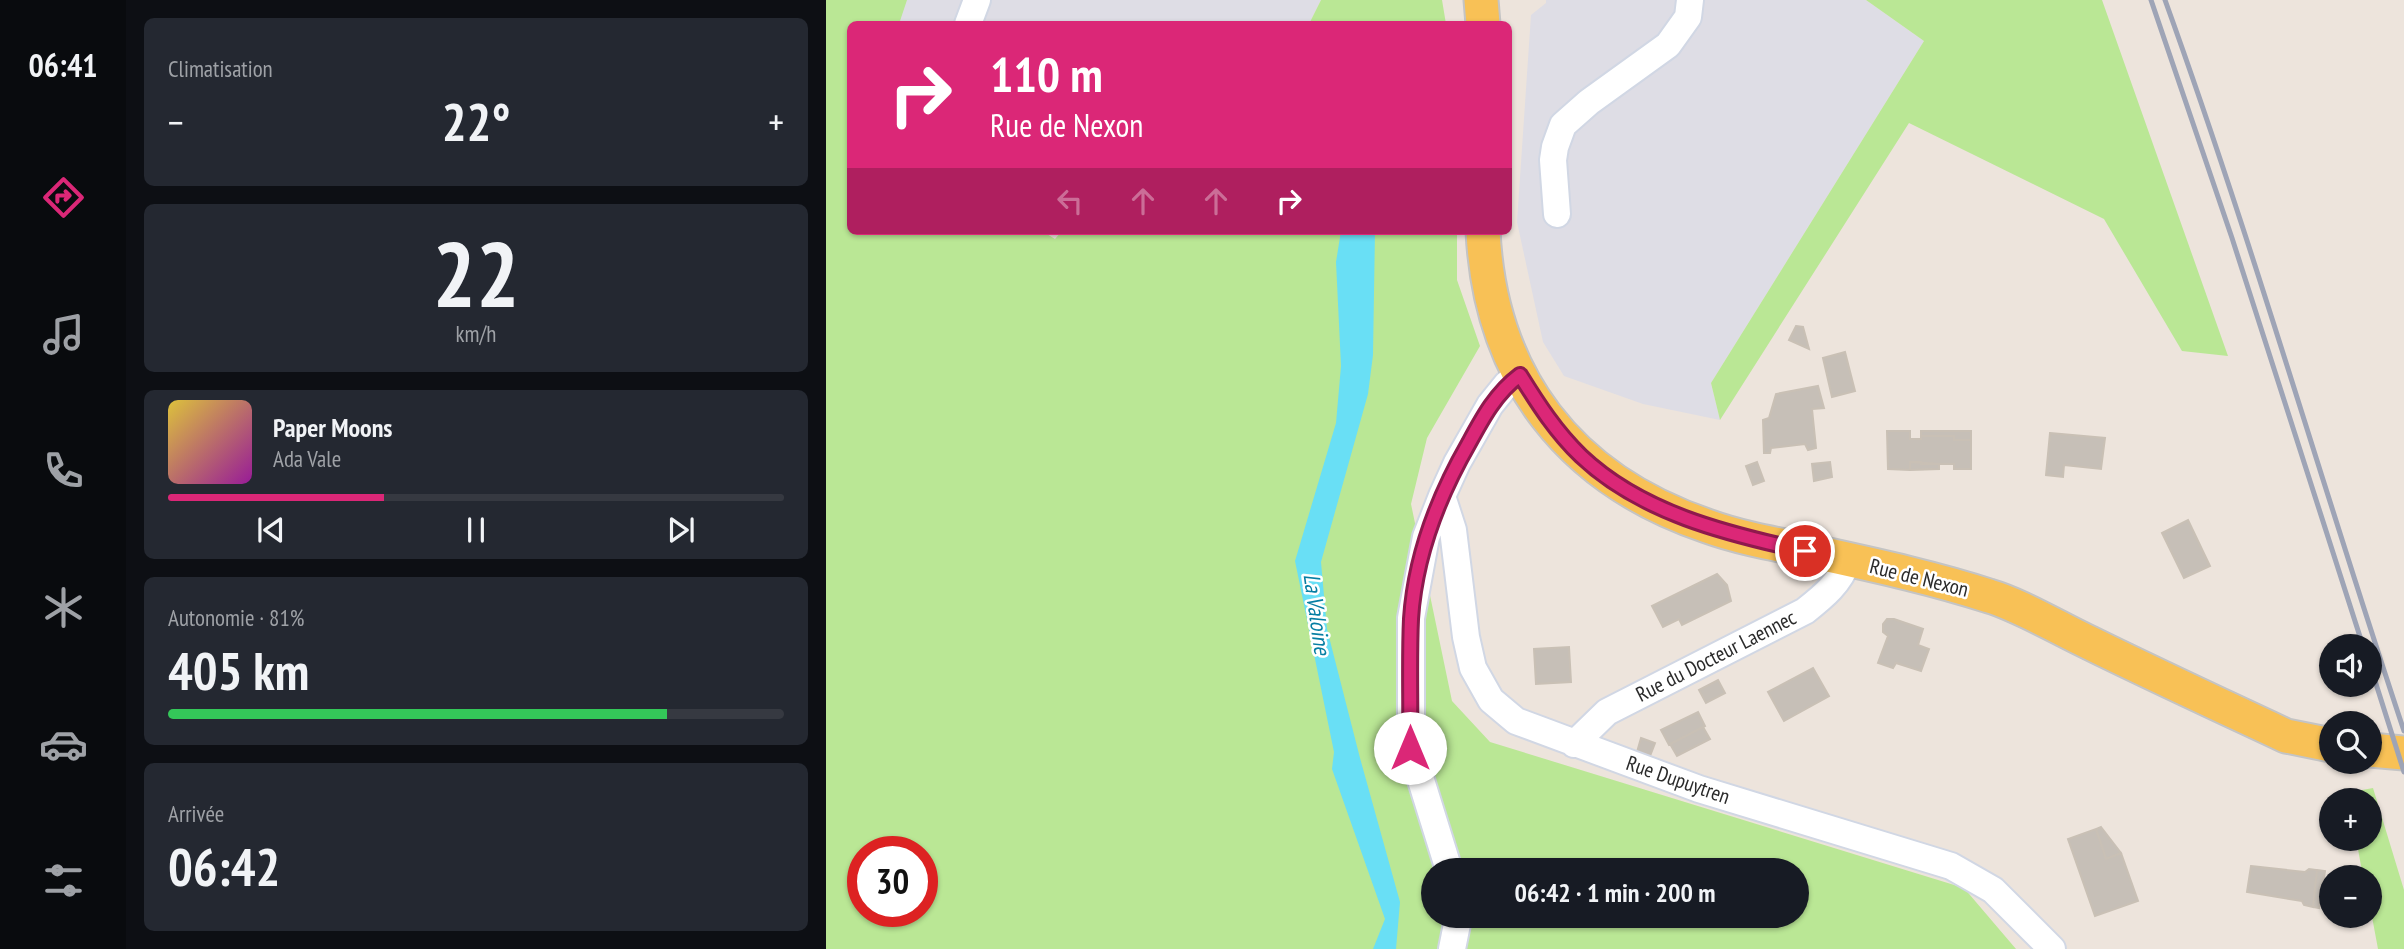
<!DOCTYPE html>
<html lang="fr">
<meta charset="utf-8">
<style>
:root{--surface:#171b24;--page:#242831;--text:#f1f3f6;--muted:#9ea1a6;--line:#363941;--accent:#db2777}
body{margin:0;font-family:"PT Sans Narrow",sans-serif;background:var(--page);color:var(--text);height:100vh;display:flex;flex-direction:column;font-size:26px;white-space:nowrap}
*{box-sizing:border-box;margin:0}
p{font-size:23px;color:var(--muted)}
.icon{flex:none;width:38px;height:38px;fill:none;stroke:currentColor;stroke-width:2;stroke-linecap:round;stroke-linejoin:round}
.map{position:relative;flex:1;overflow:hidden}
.panel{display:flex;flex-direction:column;gap:18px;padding:18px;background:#0d0f14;width:700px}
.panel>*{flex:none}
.top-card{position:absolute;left:21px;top:21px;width:665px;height:214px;border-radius:10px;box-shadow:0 2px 5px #0004;background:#db2777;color:#fff;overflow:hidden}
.buttons{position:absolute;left:1493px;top:634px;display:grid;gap:14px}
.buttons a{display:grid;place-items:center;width:63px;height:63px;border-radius:50%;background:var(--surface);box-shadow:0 2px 5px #0004;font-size:35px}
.speed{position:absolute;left:21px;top:836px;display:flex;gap:14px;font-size:35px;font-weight:700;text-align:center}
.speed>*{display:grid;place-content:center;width:91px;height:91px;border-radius:50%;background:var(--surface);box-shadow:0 2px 5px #0004;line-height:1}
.speed .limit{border:10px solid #d22;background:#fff;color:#111}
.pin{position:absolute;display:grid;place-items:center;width:60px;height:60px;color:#fff;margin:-30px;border:4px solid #fff;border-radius:50%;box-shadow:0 2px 7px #0007}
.me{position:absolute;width:77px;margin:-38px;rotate:0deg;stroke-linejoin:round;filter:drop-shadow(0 0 5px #0008)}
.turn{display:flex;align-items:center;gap:24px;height:147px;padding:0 28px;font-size:32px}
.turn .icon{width:91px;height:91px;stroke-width:2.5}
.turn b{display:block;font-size:49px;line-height:60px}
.lanes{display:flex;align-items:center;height:66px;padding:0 28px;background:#0003;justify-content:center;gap:35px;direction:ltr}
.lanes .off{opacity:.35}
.big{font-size:52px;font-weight:800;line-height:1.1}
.panel .widget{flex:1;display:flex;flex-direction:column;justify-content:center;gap:10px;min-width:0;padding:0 24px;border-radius:10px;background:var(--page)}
.panel .dial{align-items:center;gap:0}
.dial b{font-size:91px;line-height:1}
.song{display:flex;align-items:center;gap:21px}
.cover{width:84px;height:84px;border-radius:10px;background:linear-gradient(135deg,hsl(50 70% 55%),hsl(300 70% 35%))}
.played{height:7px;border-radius:4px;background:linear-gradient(90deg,var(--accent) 35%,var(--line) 35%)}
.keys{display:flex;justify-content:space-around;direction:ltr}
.heat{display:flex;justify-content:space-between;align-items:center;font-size:38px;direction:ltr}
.charge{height:10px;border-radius:5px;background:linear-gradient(90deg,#34c759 81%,var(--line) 0)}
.trip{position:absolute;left:595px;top:858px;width:388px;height:70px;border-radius:35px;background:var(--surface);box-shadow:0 2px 5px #0004;font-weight:800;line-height:70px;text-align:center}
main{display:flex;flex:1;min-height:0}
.menu{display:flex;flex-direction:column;width:126px;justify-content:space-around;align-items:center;background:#090b0e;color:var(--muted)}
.menu .icon{width:49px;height:49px}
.menu .on{color:var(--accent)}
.menu b{font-size:32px;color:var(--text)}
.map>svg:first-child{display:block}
</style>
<main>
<nav class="menu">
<b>06:41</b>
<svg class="icon on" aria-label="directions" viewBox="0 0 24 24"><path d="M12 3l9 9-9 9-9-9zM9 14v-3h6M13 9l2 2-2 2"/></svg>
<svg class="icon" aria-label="music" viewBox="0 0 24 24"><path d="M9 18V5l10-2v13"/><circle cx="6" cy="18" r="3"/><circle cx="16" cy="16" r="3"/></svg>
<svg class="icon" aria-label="phone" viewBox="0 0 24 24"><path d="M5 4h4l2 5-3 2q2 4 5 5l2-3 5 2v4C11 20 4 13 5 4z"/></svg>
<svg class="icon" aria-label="climate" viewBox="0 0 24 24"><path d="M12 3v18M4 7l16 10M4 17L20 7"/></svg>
<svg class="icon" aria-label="car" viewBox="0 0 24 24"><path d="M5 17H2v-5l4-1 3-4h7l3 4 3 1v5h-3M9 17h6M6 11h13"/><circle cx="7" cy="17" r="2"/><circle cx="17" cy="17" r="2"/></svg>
<svg class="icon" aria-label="filters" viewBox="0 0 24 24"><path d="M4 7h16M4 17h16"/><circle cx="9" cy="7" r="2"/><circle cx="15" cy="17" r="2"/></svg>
</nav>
<section class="panel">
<div class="widget"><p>Climatisation</p>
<div class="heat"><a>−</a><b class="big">22°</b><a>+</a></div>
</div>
<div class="widget dial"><b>22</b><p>km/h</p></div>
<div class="widget">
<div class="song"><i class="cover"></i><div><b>Paper Moons</b><p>Ada Vale</p></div></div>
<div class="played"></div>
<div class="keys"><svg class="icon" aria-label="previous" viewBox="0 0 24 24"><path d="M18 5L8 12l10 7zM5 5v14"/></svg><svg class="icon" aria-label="pause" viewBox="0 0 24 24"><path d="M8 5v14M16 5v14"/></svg><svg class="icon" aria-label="next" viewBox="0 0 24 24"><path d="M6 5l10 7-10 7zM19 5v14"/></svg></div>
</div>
<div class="widget"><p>Autonomie · 81%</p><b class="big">405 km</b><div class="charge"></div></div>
<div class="widget"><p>Arrivée</p><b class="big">06:42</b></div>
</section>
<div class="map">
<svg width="1578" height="949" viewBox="0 0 1578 949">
<rect width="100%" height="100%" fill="#ede4dc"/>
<path fill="#dedde5" d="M80,0H495L483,24H71Z
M720,0H1040L1098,41L885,383L894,420L817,404L738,376L717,342L691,222L705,15L720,3Z"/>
<path fill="#bae795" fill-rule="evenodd" d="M0,0H81L73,24H24V231H216L229,239L236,231H631V280L654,346L601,438L585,504L626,701L664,742L1138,888L1190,949H0ZM37,852H96V912H37ZM607,870H971V915H607Z
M495,0H616L620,24H483Z
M1040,0H1276L1402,356L1356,351L1278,219L1083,123L894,420L885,383L1098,41Z
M1547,788L1578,890V949H1552L1544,906V877H1537L1530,838H1544V800H1522L1520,793Z"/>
<path fill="#69dff5" d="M515,231H549L547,355L542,394L495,562L501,629L534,758L574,902L570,949H547L559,919L506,769L508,752L469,561L510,423L515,366L510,262Z"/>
<path fill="#c6bfb7" stroke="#c9c0b5" stroke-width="2" d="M970,326L977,327L983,349L963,340Z
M1019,352L1029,391L1006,397L997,358Z
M992,386L998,408L986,409L990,448L982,450L979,444L945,448L944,453H938L937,420L943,418L950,394Z
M1061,431H1084V439H1095V436H1128V440H1145V469H1128V464H1095V462H1084V470L1062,469Z
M1095,431H1145V440H1128V436H1095Z
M1224,433L1279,438L1275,469L1238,465L1237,477L1220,475Z
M931,462L938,481L927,485L920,466Z
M1004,462L1006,477L988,481L986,464Z
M1084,462L1113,464V469L1084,470Z
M1362,520L1384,566L1358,578L1336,533Z
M891,574L901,585L905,601L856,625L853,619L837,627L826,606Z
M1061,619H1068L1097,629L1092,645L1103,649L1095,671L1070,663L1067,668L1052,663L1062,636L1057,632V624Z
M743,647L745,682L710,684L708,649Z
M987,668L1003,696L958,721L942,692Z
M892,680L899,693L880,703L873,690Z
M872,712L879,726L843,745L835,730Z
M877,727L884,739L851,756L844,744Z
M815,738L829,743L824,756L811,752Z
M1275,827L1295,853L1280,859L1270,829Z
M1270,829L1280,859L1295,853L1312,901L1269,916L1242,839Z
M1425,866L1479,872L1483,869L1491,870L1487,907L1478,905L1476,901L1421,892Z
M1491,870L1499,871L1493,908L1487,907Z"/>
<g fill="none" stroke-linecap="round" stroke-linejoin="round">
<g stroke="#d1d7e4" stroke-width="30">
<path id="minor" d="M142,24L151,0
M731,214L727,160L729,147L737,125L763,102L842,45L862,17L864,0
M616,496L627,530L640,637L647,668L665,700L690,721L873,789L1125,866L1167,890L1226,949
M748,744L781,712L979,611C998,596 1014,583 1022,560
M623,870L585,748V618L600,537L616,496L631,463L664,405L681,384L694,375
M626,949L631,924L630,915"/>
</g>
<g stroke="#c4c4c4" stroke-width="37">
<path id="major" d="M655,0L657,24
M657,231C664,377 743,479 881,526C914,538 949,544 984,551C1043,564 1105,577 1163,596C1194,605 1234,629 1264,643C1329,675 1394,705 1460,736L1505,745
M1544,750L1578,753"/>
</g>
<use href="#minor" stroke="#fff" stroke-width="26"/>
<use href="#major" stroke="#f8c156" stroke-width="33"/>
<path stroke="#9ea4b6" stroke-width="5" d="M1325,0L1406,238L1537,646
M1339,0C1426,241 1497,488 1578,731
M1544,665L1578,772"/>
</g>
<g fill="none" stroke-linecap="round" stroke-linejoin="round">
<g stroke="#8e194d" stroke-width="18">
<path id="route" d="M584,748C585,705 583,662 585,619C589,557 612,497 643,443C657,417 670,393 694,375C712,404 730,432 755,456C815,513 901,534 979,551"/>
</g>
<use href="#route" stroke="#db2777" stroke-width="12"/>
</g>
<g text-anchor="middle" stroke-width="5" stroke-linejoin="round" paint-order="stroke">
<g font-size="21" fill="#2b2b2b" stroke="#fff">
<text transform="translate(1093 578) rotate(14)" y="7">Rue de Nexon</text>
<text transform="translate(890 656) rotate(-27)" y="7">Rue du Docteur Laennec</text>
<text transform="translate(852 780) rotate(19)" y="7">Rue Dupuytren</text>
</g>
<g font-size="23" font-style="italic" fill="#067ea3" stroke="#fff">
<text transform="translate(491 614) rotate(82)" y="8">La Valoine</text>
</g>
</g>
</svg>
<div class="buttons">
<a><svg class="icon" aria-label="sound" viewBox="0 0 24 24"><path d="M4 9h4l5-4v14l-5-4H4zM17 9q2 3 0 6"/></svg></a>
<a><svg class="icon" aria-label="search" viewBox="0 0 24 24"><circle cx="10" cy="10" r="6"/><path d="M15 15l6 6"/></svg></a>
<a>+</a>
<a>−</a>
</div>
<div class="speed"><div class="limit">30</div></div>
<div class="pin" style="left:979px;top:551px;background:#d93025"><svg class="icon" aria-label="arrive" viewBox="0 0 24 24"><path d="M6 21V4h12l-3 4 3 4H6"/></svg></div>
<svg class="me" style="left:584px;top:748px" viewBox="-20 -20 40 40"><circle r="19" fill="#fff"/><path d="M0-13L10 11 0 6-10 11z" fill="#db2777"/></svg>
<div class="trip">06:42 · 1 min · 200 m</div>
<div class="top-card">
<div class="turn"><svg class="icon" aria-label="right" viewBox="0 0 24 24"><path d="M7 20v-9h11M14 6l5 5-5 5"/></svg><div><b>110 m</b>Rue de Nexon</div></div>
<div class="lanes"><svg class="icon off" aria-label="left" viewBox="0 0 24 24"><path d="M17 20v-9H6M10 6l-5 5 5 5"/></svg><svg class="icon off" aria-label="ahead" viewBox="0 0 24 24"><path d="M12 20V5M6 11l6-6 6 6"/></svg><svg class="icon off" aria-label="ahead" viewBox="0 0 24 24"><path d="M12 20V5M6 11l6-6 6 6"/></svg><svg class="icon" aria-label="right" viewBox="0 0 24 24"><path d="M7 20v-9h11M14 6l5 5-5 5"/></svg></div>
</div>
</div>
</main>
